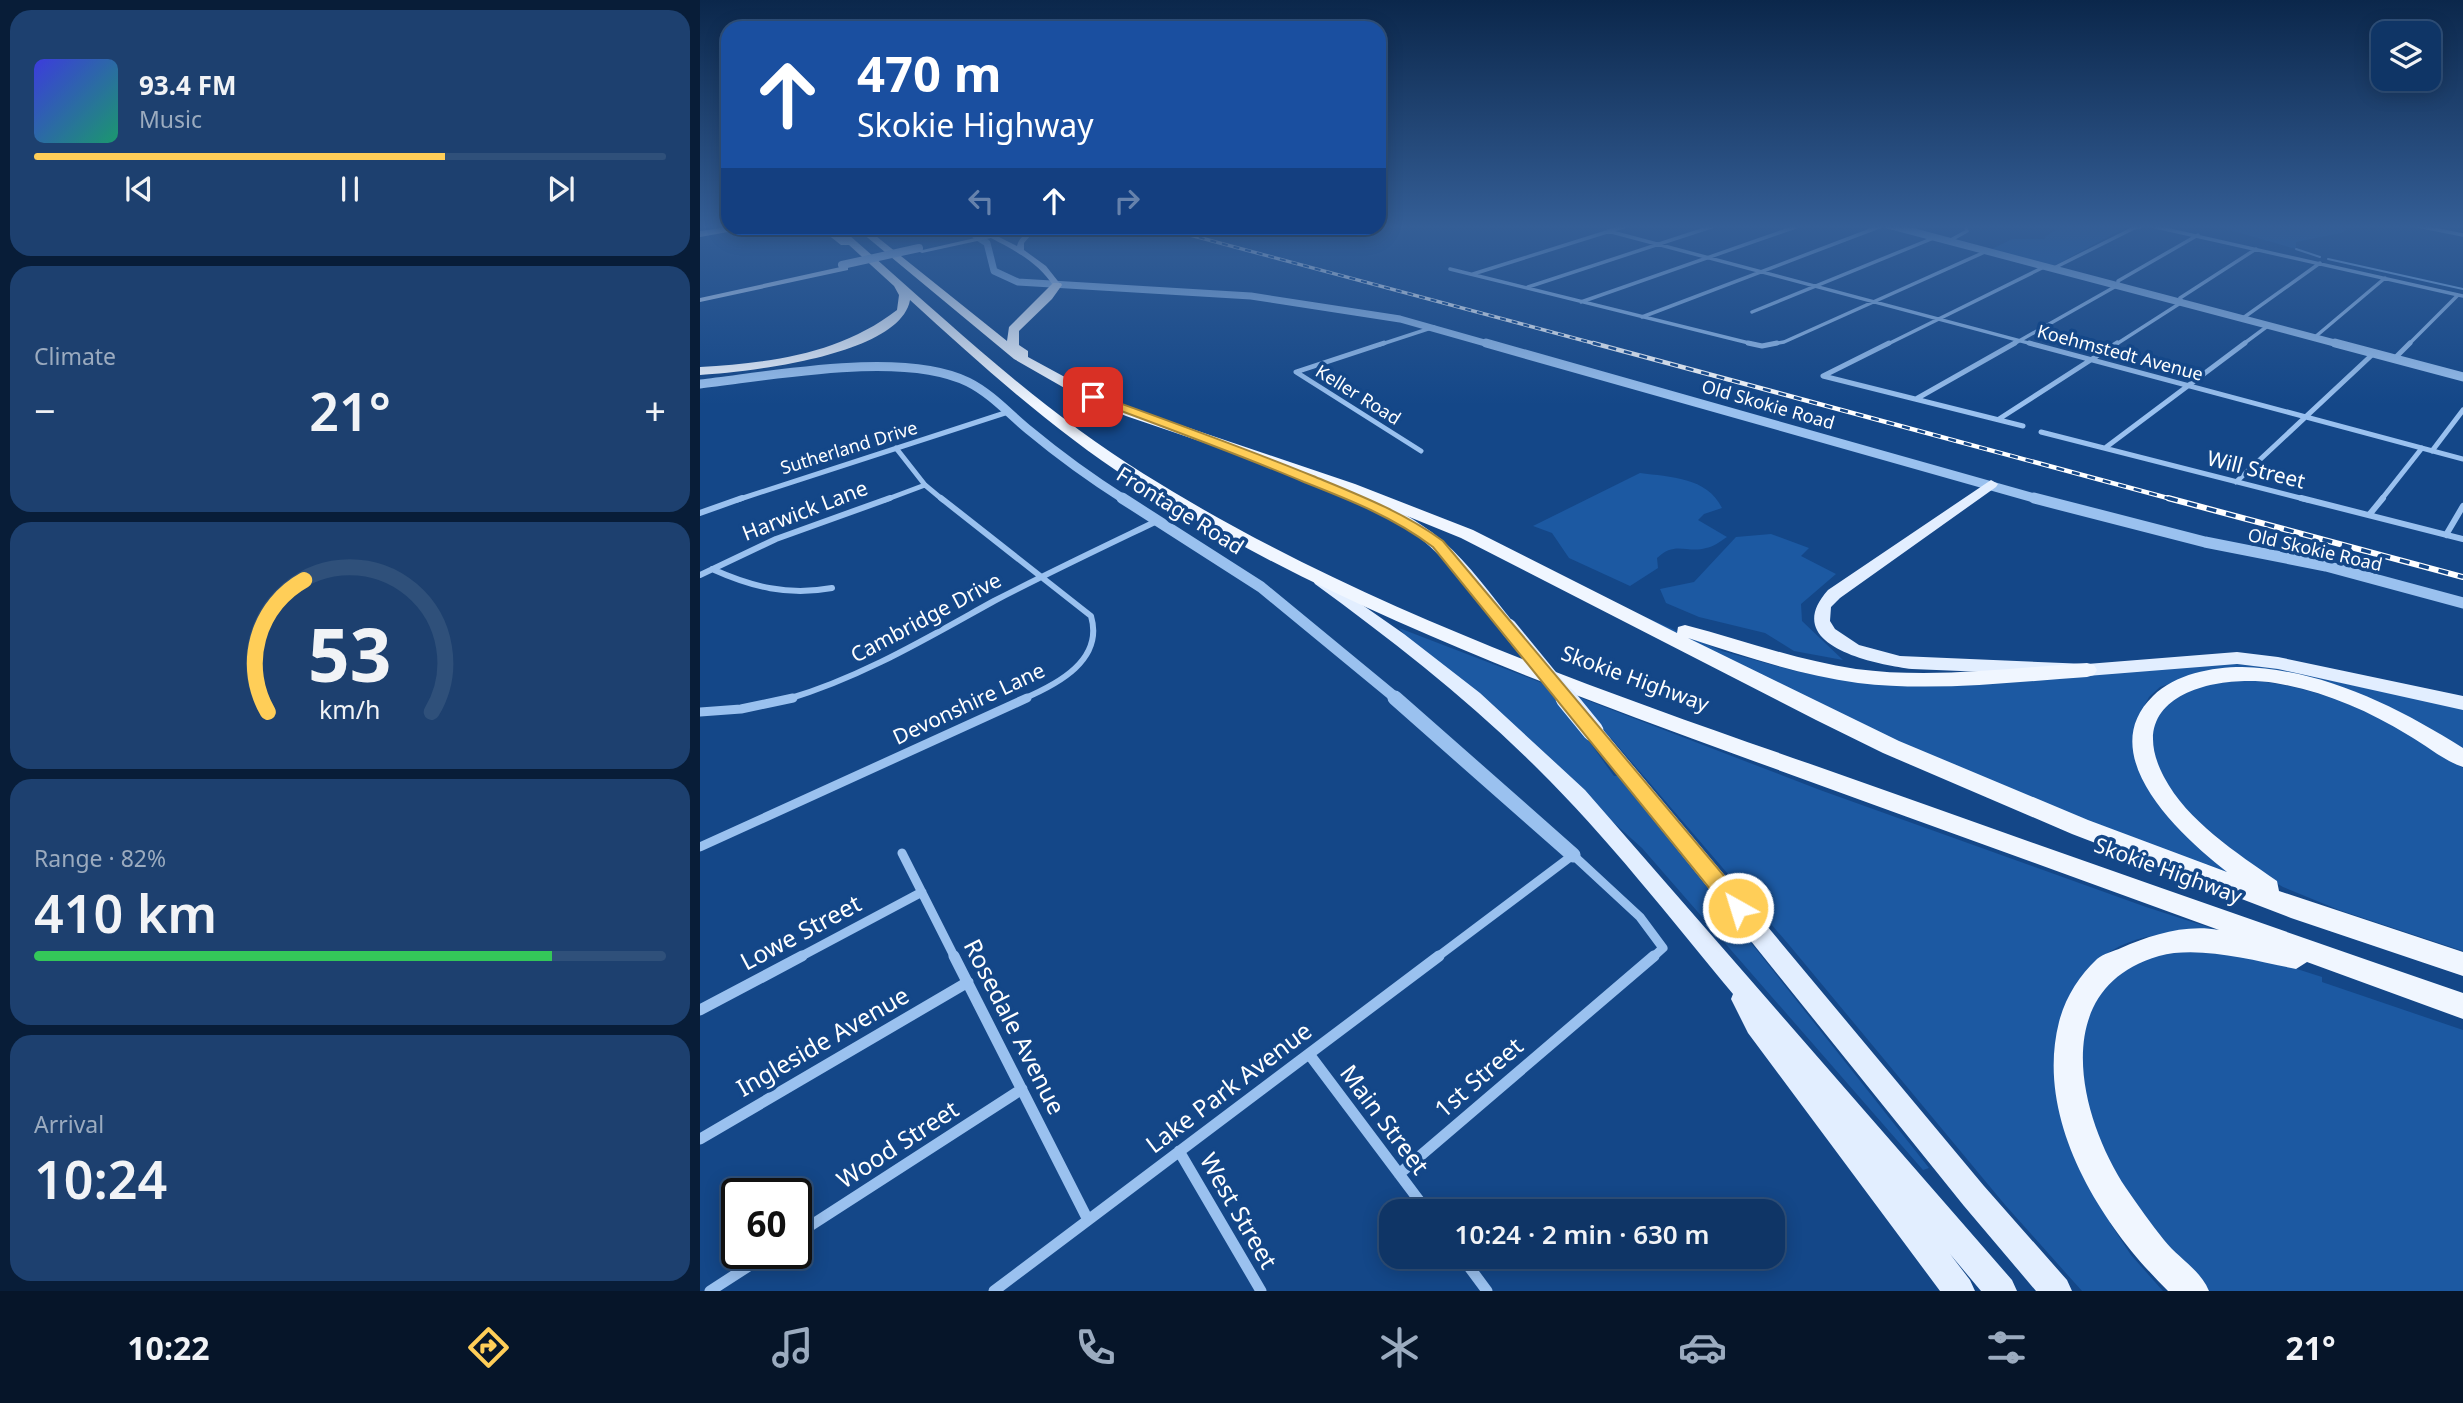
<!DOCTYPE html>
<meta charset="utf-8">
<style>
:root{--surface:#0f3566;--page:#1d406f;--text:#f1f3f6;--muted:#9babbf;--line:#2f507a;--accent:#ffce58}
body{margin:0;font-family:"Noto Sans",sans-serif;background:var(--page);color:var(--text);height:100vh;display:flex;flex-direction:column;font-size:26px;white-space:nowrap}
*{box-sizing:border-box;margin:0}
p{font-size:23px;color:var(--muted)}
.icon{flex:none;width:38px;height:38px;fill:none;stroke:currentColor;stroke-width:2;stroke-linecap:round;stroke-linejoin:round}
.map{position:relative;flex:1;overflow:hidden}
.details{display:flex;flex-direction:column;gap:10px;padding:10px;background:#081d38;width:700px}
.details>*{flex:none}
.banner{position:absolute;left:21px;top:21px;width:665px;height:214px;border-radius:21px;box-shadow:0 4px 18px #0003,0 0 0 2px var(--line);background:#1a4fa0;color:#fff;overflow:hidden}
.tools{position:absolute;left:1671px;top:21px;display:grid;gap:14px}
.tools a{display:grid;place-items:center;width:70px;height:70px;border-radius:14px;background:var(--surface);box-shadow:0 4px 18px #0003,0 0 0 2px var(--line);font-size:35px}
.speed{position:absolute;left:21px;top:1178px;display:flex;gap:14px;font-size:35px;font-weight:700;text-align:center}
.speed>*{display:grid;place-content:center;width:91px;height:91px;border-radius:50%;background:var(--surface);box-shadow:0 4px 18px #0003,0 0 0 2px var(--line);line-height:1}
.speed .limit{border:4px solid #111;border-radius:10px;background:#fff;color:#111}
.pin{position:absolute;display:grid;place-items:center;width:60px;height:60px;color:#fff;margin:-30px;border-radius:14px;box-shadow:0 4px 10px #0006}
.me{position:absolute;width:77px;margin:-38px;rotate:321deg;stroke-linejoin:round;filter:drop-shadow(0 0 5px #0008)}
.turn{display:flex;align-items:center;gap:24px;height:147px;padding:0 21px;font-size:32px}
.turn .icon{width:91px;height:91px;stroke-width:2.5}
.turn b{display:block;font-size:49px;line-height:60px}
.lanes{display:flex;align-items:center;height:66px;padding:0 21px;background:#0003;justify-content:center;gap:35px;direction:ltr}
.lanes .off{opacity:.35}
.big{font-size:52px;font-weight:600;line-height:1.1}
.details .card{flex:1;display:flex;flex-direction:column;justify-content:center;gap:10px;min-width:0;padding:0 24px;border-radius:21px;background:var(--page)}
.details .dial{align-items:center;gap:0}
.dial svg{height:182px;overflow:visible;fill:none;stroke:var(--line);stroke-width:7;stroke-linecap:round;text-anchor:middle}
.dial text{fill:var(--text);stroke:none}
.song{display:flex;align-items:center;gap:21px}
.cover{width:84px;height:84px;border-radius:10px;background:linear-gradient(135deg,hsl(240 70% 55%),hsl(160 70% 35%))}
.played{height:7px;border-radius:4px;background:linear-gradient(90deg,var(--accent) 65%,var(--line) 65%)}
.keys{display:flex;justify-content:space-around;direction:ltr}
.heat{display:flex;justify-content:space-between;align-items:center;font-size:38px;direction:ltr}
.charge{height:10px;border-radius:5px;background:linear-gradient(90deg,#34c759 82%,var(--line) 0)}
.trip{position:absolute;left:679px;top:1199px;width:406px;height:70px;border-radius:21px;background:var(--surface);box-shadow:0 4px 18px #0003,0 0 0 2px var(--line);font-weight:600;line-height:70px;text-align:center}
.tabs{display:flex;height:112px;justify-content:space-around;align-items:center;background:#061529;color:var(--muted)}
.tabs .icon{width:49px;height:49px}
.tabs .current{color:var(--accent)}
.tabs b{font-size:32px;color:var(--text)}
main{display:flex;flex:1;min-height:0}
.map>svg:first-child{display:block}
</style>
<main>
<section class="details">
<div class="card">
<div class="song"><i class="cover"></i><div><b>93.4 FM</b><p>Music</p></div></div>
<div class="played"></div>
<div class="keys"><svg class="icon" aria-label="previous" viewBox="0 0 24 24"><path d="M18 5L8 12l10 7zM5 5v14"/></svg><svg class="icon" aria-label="pause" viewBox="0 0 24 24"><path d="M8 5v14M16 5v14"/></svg><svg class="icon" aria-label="next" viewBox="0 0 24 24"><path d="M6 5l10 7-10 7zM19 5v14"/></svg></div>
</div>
<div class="card"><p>Climate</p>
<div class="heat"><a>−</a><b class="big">21°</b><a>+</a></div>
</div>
<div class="card dial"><svg viewBox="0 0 100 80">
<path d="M14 69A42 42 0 1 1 86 69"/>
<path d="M14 69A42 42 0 0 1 30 11" stroke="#ffce58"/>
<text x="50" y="56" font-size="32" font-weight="700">53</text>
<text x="50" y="72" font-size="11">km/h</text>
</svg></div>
<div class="card"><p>Range · 82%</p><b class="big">410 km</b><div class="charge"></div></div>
<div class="card"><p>Arrival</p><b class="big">10:24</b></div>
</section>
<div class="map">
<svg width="1763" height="1291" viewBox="0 0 1763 1291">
<rect width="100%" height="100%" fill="#144788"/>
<path fill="#1c59a2" d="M1337,225H1430L1352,267L1290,250L1312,239H1345L1344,237L1357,230Z
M1512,225H1644L1646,230L1641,233L1596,242V249Z
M940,473C970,477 1007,477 1022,508L1004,514L998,520L1027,537C1021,541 1013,547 1006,548C987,554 976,540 957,558L958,568L930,586L869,558L852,533L833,526Z
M1071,534L1109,548L1101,556L1136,574L1101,604L1102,621L1143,660L1094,651L1065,633L999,617L966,603L960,589L994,582L1036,537Z
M941,615L1022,651L1095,671L1136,679L1534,664L1574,668L1763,709V755L1609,682L1499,674L1460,687L1449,697L1436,721L1434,745L1530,873L1449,847L1163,728Z
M699,628L1120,790L1446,907L1588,953C1560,948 1531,944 1503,939C1492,937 1478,933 1467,934C1359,942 1333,1056 1371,1142C1383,1169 1400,1195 1415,1221L1410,1223L1431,1255L1463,1291H1382L1306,1206L1090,946L911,738L878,726L914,776H919L1229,1168L1223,1170L942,848L708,639Z
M1547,680C1626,686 1699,723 1763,768V951L1639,910L1583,887L1564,876L1472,800L1449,751L1457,712L1464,704L1505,684Z
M1503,949L1569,960L1622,977V982L1763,1030V1291H1498L1455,1245L1381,1113L1380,1026L1388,1006L1416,973L1453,956Z"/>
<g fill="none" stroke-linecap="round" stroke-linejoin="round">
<path stroke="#8cbcf2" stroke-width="2" d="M1596,249L1620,257
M1628,259L1763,289"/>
<path stroke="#9ac1ef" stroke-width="3.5" d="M1447,225L1763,296
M1718,226L1763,235
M908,231L1336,345
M1249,241L1267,231L1265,225
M1354,268L1434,228L1447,225
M750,269L1057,345
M773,274L929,225
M828,287L1017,225
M881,302L1101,225
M1052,312L1236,237
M942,317L1184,225
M1543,318L1620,263
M1615,337L1685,278
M679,345L734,327
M1067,345L1084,342L1287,251
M1186,345L1346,266
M1312,345L1418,285V281L1498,235
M1415,345L1482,302L1480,298L1556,249
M1542,345L1569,325
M1708,345L1758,295"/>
<path stroke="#9ac1ef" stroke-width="5" d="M684,343L596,372L721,451
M1048,343L1062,346L1077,343
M1329,343L1763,459
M1694,359L1710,343
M1123,376L1189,343
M1123,376L1323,426
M1216,399L1315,343
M1299,419L1417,343
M1341,432L1608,500
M196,448L225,485L243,500
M1405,448L1545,343
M1732,451L1763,410
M1536,482L1674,353
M37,500L308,412
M185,500L225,485
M1681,500L1722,448"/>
<path stroke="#9ac1ef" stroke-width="6" d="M241,498L391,616C404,660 358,684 323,699
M1601,498L1763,539
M0,513L42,498
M1669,515L1683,498
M1746,535L1763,506
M12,569C52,587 88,596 132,588
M0,575L76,539L190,498
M88,699C162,677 227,638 294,601C348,573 403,547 457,521"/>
<path stroke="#9ac1ef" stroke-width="9" d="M0,712L41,709L93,698
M0,847L327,698
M202,853L255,958
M98,958L222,892
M736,958L873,855L940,917L963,948L952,958"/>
<path stroke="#9ac1ef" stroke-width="11" d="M254,956L388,1220
M0,1010L102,956
M609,1054L727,1211
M0,1139L268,982
M479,1151L561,1291
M699,1174L954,956
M96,1235L322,1089
M761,1256L787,1291
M10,1291L69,1253
M294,1291L739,956"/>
<path stroke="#9ac1ef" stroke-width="7" d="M1188,225L1642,345
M276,236L287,243L294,271L318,282L551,296L700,319L792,345"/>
<path stroke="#9ac1ef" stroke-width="9" d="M786,343L1341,500
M1635,343L1763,377
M0,384C71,376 203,350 268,382C292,394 310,415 330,431C360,456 392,479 425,500"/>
<path stroke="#9ac1ef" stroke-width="11" d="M422,498L561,587L697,699
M1334,498L1505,542L1626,566L1763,603"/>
<path stroke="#9ac1ef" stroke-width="15" d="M695,698L873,855"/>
<path fill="#c8defb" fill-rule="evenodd" d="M256,228H264L279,234V237L285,236L271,228H279L293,234L334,228L299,237L317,246C320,233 336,228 349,228L330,236L324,243V250L346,266L361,285L354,287C339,263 316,251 291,238L222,253L218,251L275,238Z
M145,266H148V270L0,302V298Z"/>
<path fill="#e2eeff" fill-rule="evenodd" d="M582,464C633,477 703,507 743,541C770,565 791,595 814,623L817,627L814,631H802C776,598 752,564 719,537C679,504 625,490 577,471L575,468Z
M1291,480L1298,484L1296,487L1140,598L1131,607L1130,621L1135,629L1159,645L1200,656L1387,664L1537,652L1578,657L1763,696V710L1578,669L1537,664L1387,676L1212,669C1173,664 1079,645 1128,590Z
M621,576L704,634L780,693L885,790L1312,1280L1317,1291H1281L1250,1254L1270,1280L1275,1291H1240L1048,1033L1031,999L1033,994C969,917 908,838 837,768C769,700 693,641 615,584L613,581L615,578Z
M893,724L900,726L1284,1186L1367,1280L1372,1291H1336L1264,1206L886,736L883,731L886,726Z"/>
<path fill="#f0f6ff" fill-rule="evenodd" d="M28,227L50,228L0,237V231Z
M110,228H141C239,313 333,405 444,474C653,605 888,686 1119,767C1333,843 1548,919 1763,993V1019L1607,962L1596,969C1556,961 1499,945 1459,956C1348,988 1378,1115 1426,1188C1438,1205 1450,1223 1464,1240C1478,1258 1500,1269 1509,1291H1468C1401,1225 1334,1120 1359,1022C1365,998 1379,976 1397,959C1403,954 1414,951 1421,948C1451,935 1485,924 1519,930C1362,873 1205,816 1048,759C837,682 623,603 432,481C352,429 280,364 210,300C200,356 46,372 0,375V367C70,363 140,354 197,310L199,295L194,286L149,245H141L127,234Z
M156,228H166L307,341L309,327L353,283H361L362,285L352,299L319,331V345L328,351V357L385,388L436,410L655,484L773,530L977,633L978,627L985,625C1043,640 1096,660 1156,669C1232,679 1311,668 1387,663L1394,665L1397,670L1394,675L1387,677C1311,682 1234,692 1158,683C1099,675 1044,656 988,638L1199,741L1388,820L1527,872C1481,836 1392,755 1453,696C1475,674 1512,667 1542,667C1622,669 1696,706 1763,748V767C1744,761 1726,745 1708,735C1667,710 1623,691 1575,683C1514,674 1421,696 1464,777C1487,821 1537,853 1577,881L1579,891L1763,952V976L1591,918L1372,834L1183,753L1116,720L761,538L643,490L426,416L375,394L314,359Z"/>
<g stroke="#fff" stroke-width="3.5">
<path id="rail-far2" d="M464,228L900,345"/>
</g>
<g stroke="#fff" stroke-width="4.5">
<path id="rail-far1" d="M893,343L1475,500"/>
</g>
<g stroke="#fff" stroke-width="6">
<path id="rail" d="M1468,498L1763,577"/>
</g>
<use href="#rail-far2" stroke="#144788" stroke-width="2" stroke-dasharray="6" stroke-linecap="butt"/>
<use href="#rail-far1" stroke="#144788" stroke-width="2.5" stroke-dasharray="8" stroke-linecap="butt"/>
<use href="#rail" stroke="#144788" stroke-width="3.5" stroke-dasharray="10" stroke-linecap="butt"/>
<path stroke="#c8defb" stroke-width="8" d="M142,265L219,248"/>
<path stroke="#e2eeff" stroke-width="17" d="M808,627L867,699"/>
<path stroke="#e2eeff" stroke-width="21" d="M866,698L893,731"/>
</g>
<linearGradient id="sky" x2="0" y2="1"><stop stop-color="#0b274b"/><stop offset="0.56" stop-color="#345e96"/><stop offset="1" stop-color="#345e96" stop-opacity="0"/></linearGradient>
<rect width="1763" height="405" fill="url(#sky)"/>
<path fill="#ffce58" stroke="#a68639" stroke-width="2" d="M389,395H397C469,421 542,447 613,476C659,495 703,512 743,541L1046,902L1049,908L1046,915L1038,917L1031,915L733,547C693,517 650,500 604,482C533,452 461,426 389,399Z"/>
<g text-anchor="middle" stroke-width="7" stroke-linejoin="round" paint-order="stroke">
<g font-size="18" fill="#fff" stroke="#144788">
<text transform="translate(1420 353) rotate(15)" y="6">Koehmstedt Avenue</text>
<text transform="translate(658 395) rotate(32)" y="6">Keller Road</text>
<text transform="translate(1068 405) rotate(16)" y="6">Old Skokie Road</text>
<text transform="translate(149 448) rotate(-17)" y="6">Sutherland Drive</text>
<text transform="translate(1615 550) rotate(13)" y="6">Old Skokie Road</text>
</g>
<g font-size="21" fill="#fff" stroke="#144788">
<text transform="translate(1556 470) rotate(14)" y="7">Will Street</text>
<text transform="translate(105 511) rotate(-21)" y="7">Harwick Lane</text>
<text transform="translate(480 511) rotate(32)" y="7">Frontage Road</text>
<text transform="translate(226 618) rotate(-28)" y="7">Cambridge Drive</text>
<text transform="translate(935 679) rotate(20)" y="7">Skokie Highway</text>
<text transform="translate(269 704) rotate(-25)" y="7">Devonshire Lane</text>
<text transform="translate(1468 871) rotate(20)" y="7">Skokie Highway</text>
</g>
<g font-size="24" fill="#fff" stroke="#144788">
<text transform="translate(101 933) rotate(-28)" y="8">Lowe Street</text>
<text transform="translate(314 1027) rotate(63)" y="8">Rosedale Avenue</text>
<text transform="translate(123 1042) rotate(-30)" y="8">Ingleside Avenue</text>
<text transform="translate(779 1078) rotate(-41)" y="8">1st Street</text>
<text transform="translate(529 1088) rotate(-37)" y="8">Lake Park Avenue</text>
<text transform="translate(684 1120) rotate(53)" y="8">Main Street</text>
<text transform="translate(198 1145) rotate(-33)" y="8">Wood Street</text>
<text transform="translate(538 1211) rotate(60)" y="8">West Street</text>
</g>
</g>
</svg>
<div class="tools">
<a><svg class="icon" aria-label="layers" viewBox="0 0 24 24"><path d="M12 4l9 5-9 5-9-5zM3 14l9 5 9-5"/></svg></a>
</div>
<div class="speed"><div class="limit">60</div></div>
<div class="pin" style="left:393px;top:397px;background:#d93025"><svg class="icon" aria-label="arrive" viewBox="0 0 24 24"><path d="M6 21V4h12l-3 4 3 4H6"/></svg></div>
<svg class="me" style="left:1038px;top:908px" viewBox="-20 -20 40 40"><circle r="17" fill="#ffce58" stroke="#fff" stroke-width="3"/><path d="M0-11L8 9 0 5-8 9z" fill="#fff"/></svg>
<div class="trip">10:24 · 2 min · 630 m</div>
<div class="banner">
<div class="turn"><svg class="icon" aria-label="ahead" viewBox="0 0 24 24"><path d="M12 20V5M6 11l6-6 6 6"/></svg><div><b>470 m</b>Skokie Highway</div></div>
<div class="lanes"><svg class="icon off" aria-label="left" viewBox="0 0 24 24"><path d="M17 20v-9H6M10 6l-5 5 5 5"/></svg><svg class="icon" aria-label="ahead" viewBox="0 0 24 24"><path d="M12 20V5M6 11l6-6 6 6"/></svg><svg class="icon off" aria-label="right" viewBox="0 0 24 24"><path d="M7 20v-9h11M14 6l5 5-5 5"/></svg></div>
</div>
</div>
</main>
<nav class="tabs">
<b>10:22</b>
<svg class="icon current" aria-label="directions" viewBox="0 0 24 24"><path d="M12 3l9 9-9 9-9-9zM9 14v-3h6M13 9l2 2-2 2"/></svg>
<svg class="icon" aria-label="music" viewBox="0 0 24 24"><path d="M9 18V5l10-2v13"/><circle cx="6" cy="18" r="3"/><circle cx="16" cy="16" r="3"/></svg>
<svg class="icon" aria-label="phone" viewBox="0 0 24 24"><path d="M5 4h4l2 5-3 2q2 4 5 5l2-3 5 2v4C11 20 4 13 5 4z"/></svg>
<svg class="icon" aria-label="climate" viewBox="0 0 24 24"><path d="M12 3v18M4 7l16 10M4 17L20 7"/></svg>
<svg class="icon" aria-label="car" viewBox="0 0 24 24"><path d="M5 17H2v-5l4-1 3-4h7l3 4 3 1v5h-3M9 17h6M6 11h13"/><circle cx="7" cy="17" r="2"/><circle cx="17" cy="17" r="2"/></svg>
<svg class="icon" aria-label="filters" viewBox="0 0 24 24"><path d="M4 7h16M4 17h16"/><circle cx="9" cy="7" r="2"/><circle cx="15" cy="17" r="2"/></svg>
<b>21°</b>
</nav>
